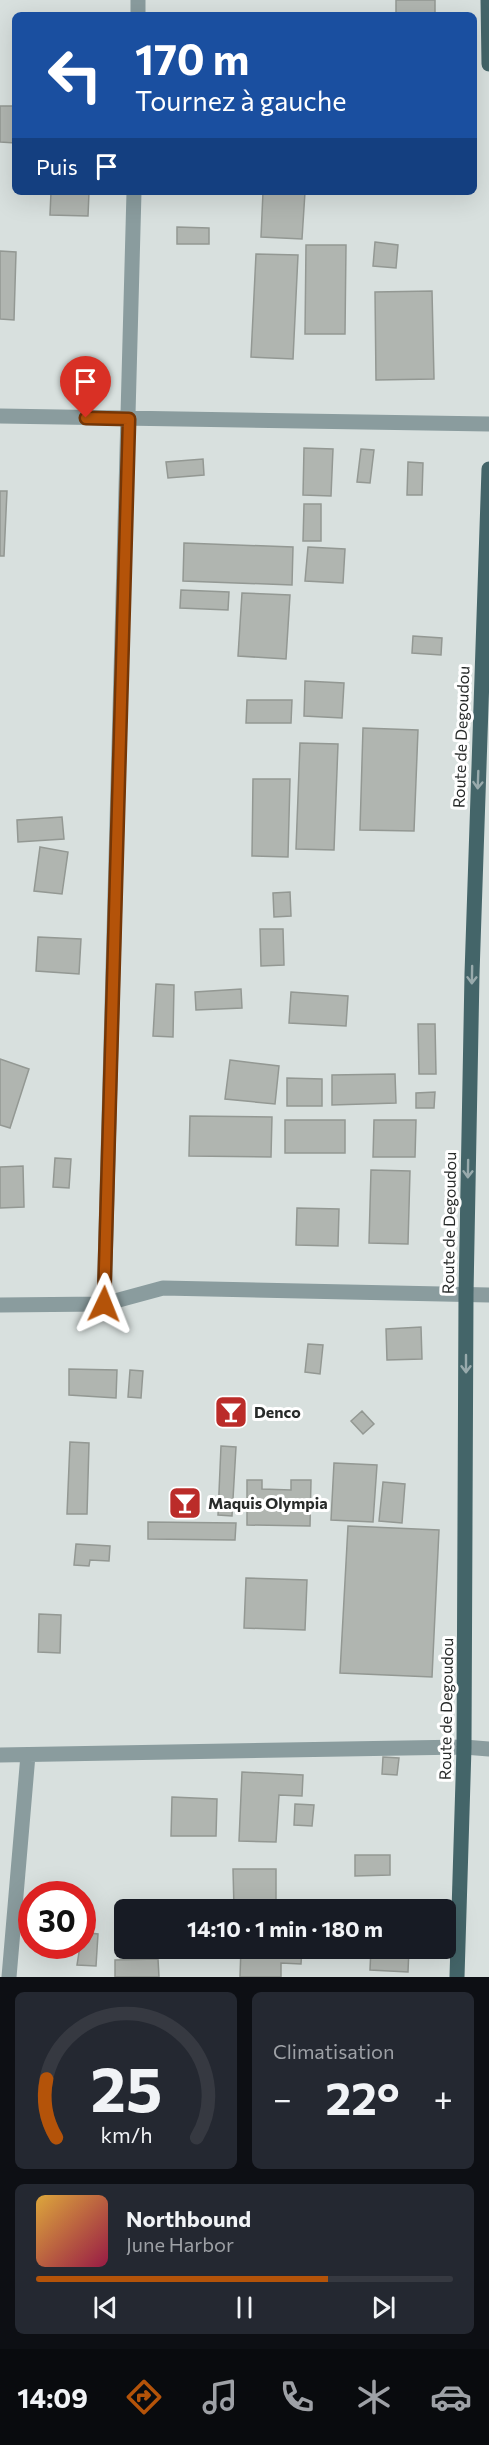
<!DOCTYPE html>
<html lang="fr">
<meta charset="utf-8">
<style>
:root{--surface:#171b24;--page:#242831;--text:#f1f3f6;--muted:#9ea1a6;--line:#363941;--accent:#b45309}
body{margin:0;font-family:Commissioner,sans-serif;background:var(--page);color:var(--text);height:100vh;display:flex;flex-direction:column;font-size:22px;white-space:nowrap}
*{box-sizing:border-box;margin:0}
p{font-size:20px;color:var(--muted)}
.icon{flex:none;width:33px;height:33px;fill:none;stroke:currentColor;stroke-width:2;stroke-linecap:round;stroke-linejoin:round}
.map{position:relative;height:1977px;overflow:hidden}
.details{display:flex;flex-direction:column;gap:15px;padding:15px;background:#0d0f14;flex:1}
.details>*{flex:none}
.banner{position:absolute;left:12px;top:12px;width:465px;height:183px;border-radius:9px;box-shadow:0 6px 24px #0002;background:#1a4fa0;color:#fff;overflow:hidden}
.speed{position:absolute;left:18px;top:1881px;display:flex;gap:12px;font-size:30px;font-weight:700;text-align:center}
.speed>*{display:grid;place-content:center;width:78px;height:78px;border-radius:50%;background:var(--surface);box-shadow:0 6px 24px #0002;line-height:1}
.speed .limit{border:9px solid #d22;background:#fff;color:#111}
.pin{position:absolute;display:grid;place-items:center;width:51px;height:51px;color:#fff;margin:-62px -26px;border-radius:50% 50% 50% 0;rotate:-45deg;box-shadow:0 0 6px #0007}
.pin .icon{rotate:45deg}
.me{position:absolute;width:66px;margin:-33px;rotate:2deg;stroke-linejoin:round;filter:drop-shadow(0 0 4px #0008)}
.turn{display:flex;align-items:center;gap:21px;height:126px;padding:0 24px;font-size:27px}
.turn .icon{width:78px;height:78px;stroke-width:2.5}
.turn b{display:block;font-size:42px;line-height:51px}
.then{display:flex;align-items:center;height:57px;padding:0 24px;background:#0003;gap:12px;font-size:22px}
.big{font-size:45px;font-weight:700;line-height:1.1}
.details .card{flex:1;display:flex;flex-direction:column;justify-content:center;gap:9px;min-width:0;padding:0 21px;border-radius:9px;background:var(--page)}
.details .dial{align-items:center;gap:0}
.dial svg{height:156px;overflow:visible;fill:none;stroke:var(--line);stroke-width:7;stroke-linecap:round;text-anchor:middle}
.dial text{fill:var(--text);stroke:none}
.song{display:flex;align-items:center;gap:18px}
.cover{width:72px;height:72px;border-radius:9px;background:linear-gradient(135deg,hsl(40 70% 55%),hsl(340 70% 35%))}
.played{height:6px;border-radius:3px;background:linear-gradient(90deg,var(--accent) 70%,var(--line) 70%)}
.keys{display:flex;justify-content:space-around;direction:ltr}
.heat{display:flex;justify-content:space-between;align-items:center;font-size:33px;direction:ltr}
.details .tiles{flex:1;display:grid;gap:15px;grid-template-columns:1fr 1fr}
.card:last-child{grid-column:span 2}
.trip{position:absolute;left:114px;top:1899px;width:342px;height:60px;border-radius:9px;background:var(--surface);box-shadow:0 6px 24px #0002;font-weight:700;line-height:60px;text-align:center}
.menu{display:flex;height:96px;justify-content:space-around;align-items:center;background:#090b0e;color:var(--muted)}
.menu .icon{width:42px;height:42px}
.menu .current{color:var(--accent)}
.menu b{font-size:27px;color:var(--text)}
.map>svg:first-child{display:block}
</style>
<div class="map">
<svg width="489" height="1977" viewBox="0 0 489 1977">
<rect width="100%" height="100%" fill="#d8e0de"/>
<path fill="#b0b5b0" stroke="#939893" stroke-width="1.5" d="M396,0H435V15H396Z
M0,106H15V143L0,142Z
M51,192H89L88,216L50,215Z
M263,192H305L302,239L261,237Z
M177,227L209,228V244H177Z
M375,242L398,245L396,268L373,266Z
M306,245H346L345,334H305Z
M0,251L16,252L14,320L0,319Z
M256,254L298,255L293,359L251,357Z
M432,291L434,379L376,380L375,292Z
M304,448L333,449L331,496L303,495Z
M361,449L374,450L370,483L357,482Z
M203,459L204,475L168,478L166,462Z
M408,462L423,463L422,495H407Z
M0,491H7L4,556H0Z
M304,504H321V541H303Z
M184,543L293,547L292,585L183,581Z
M308,547L345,549L343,583L305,581Z
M181,590L229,592L228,610L180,608Z
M242,593L290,595L286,659L238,656Z
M413,636L442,638L441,655L412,653Z
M305,681L344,683L342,718L304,716Z
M247,700H292L291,723H246Z
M363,728L418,730L414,831L360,830Z
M300,743L338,744L334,850L296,849Z
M253,779H290L288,857L252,856Z
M62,817L64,839L18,842L17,820Z
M40,847L68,852L62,894L34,891Z
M290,892L291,916L274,917L273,893Z
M260,929H283L284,965L261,966Z
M38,937L81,939L79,974L36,971Z
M156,984L174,985L173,1037L153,1036Z
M241,989L242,1008L196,1010L195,992Z
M291,992L348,996L346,1026L289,1023Z
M418,1024H435L436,1074H419Z
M0,1059L29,1069L10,1128L0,1125Z
M230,1060L279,1066L275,1104L225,1099Z
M395,1074L396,1103L332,1105V1075Z
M287,1078L322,1079V1106H287Z
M435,1092L434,1108H416V1093Z
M190,1116L272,1117L271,1157L189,1156Z
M285,1120H345V1153H285Z
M374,1120H416L415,1157H373Z
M55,1158L71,1159L69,1188L53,1187Z
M23,1166L24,1207L0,1208V1167Z
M371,1170L410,1171L408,1244L369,1243Z
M297,1208L339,1209L338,1246L296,1245Z
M421,1327L422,1359L387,1360L386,1329Z
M308,1344L323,1345L320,1374L305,1372Z
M69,1369L117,1370L116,1398L69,1395Z
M130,1370L143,1371L141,1398L128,1397Z
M362,1411L374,1424L363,1434L351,1421Z
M70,1442L89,1443L87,1514H67Z
M221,1446L236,1447L232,1516L218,1515Z
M334,1463L377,1465L373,1522L331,1520Z
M247,1480H262V1489L291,1490V1480H311L310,1526L247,1525Z
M383,1482L405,1484L402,1523L379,1521Z
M148,1522L236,1523L235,1540L148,1539Z
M348,1526L439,1530L432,1677L340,1673Z
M76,1544L110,1546L109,1561L90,1560L89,1566L74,1565Z
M246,1578L307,1580L305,1630L244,1628Z
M39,1614L61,1615L60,1653L38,1652Z
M383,1757L399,1758L397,1775L382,1774Z
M242,1772L303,1775L302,1796L279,1795L276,1842L239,1841Z
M172,1797L217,1799L216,1836H171Z
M295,1804L314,1805L312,1826L294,1825Z
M355,1855H390V1875L355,1876Z
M233,1869H276V1910H234Z
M82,1932L98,1934L96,1966L77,1965L80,1946H82Z
M241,1948H302L301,1964L281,1963V1977H240Z
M371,1948H409L408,1972L370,1970Z
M158,1959L159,1977H115V1960Z"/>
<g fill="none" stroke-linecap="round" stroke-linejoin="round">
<path stroke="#8a9c9e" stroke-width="15" d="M138,15V0
M0,416L489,424
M104,1304L134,192
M0,1305L104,1304L163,1288L489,1295
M0,1755L464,1747L489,1749
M9,1977L28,1755"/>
<path stroke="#446569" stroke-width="15" d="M488,0L489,64
M457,1977L464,1747L466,1294L472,974L489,469"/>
</g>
<defs><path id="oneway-shaft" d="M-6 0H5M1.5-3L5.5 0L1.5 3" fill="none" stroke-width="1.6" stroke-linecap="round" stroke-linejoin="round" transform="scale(1.5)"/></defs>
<g stroke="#98aaac">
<use href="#oneway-shaft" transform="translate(478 780) rotate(92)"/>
<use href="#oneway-shaft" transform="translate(472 975) rotate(91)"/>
<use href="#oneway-shaft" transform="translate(468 1169) rotate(91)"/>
<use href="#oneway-shaft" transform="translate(466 1364) rotate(90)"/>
</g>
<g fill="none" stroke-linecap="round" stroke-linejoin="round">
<g stroke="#753606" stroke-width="15">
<path id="route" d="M86,418L129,419L104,1304"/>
</g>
<use href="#route" stroke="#b45309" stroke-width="10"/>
</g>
<defs>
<g id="bar-square" transform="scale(1.725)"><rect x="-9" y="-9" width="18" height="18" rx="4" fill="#bb2c29" stroke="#fff"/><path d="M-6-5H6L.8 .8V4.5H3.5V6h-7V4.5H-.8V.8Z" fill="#fff"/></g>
</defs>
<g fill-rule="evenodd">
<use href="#bar-square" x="231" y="1412"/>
<use href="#bar-square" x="185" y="1503"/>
</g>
<g text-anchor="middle" stroke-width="6" stroke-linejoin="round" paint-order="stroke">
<g font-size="16" fill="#282b2a" stroke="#fff">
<text transform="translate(461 737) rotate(-88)" y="6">Route de Degoudou</text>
<text transform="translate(449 1223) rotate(-89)" y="6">Route de Degoudou</text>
<text transform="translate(446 1709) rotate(-89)" y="6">Route de Degoudou</text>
</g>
<g font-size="16" font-weight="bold" fill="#282b2a" stroke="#fff" text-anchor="start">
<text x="254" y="1418">Denco</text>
<text x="208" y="1509">Maquis Olympia</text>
</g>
</g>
</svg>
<div class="speed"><div class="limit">30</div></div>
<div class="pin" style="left:86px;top:418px;background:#d93025"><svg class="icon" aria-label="arrive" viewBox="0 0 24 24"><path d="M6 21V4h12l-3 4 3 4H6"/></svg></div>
<svg class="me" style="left:104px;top:1304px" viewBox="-20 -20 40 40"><path d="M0-17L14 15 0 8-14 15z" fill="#b45309" stroke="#fff" stroke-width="4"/></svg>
<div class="trip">14:10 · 1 min · 180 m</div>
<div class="banner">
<div class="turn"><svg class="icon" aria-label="left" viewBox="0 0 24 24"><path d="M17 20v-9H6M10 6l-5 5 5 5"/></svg><div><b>170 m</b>Tournez à gauche</div></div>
<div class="then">Puis<svg class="icon" aria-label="arrive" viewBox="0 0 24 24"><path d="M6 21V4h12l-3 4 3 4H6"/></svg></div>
</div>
</div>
<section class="details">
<div class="tiles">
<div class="card dial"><svg viewBox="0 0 100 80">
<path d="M14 69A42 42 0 1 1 86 69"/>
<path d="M14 69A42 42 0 0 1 9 39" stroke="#b45309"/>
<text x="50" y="56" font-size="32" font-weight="700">25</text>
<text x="50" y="72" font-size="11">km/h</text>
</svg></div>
<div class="card"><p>Climatisation</p>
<div class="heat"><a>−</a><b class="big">22°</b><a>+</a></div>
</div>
<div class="card">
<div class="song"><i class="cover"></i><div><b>Northbound</b><p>June Harbor</p></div></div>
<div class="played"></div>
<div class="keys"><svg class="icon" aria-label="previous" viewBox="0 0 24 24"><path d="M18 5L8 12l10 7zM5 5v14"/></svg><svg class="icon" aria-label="pause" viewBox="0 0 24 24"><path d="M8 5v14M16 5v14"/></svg><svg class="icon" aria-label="next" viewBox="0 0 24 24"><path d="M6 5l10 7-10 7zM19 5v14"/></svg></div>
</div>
</div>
</section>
<nav class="menu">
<b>14:09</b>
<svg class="icon current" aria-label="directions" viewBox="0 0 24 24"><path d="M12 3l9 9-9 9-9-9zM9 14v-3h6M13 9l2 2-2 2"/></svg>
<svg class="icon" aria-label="music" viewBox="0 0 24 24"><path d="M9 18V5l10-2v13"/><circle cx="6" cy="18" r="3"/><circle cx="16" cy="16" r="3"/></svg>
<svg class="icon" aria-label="phone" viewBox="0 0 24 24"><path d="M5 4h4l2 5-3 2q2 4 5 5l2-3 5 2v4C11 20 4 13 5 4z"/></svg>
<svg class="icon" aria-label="climate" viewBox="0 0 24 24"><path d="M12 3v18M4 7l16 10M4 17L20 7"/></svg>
<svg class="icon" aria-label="car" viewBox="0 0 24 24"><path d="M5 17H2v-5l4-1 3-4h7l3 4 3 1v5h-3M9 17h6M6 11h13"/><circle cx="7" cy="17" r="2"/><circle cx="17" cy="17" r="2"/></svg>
</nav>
